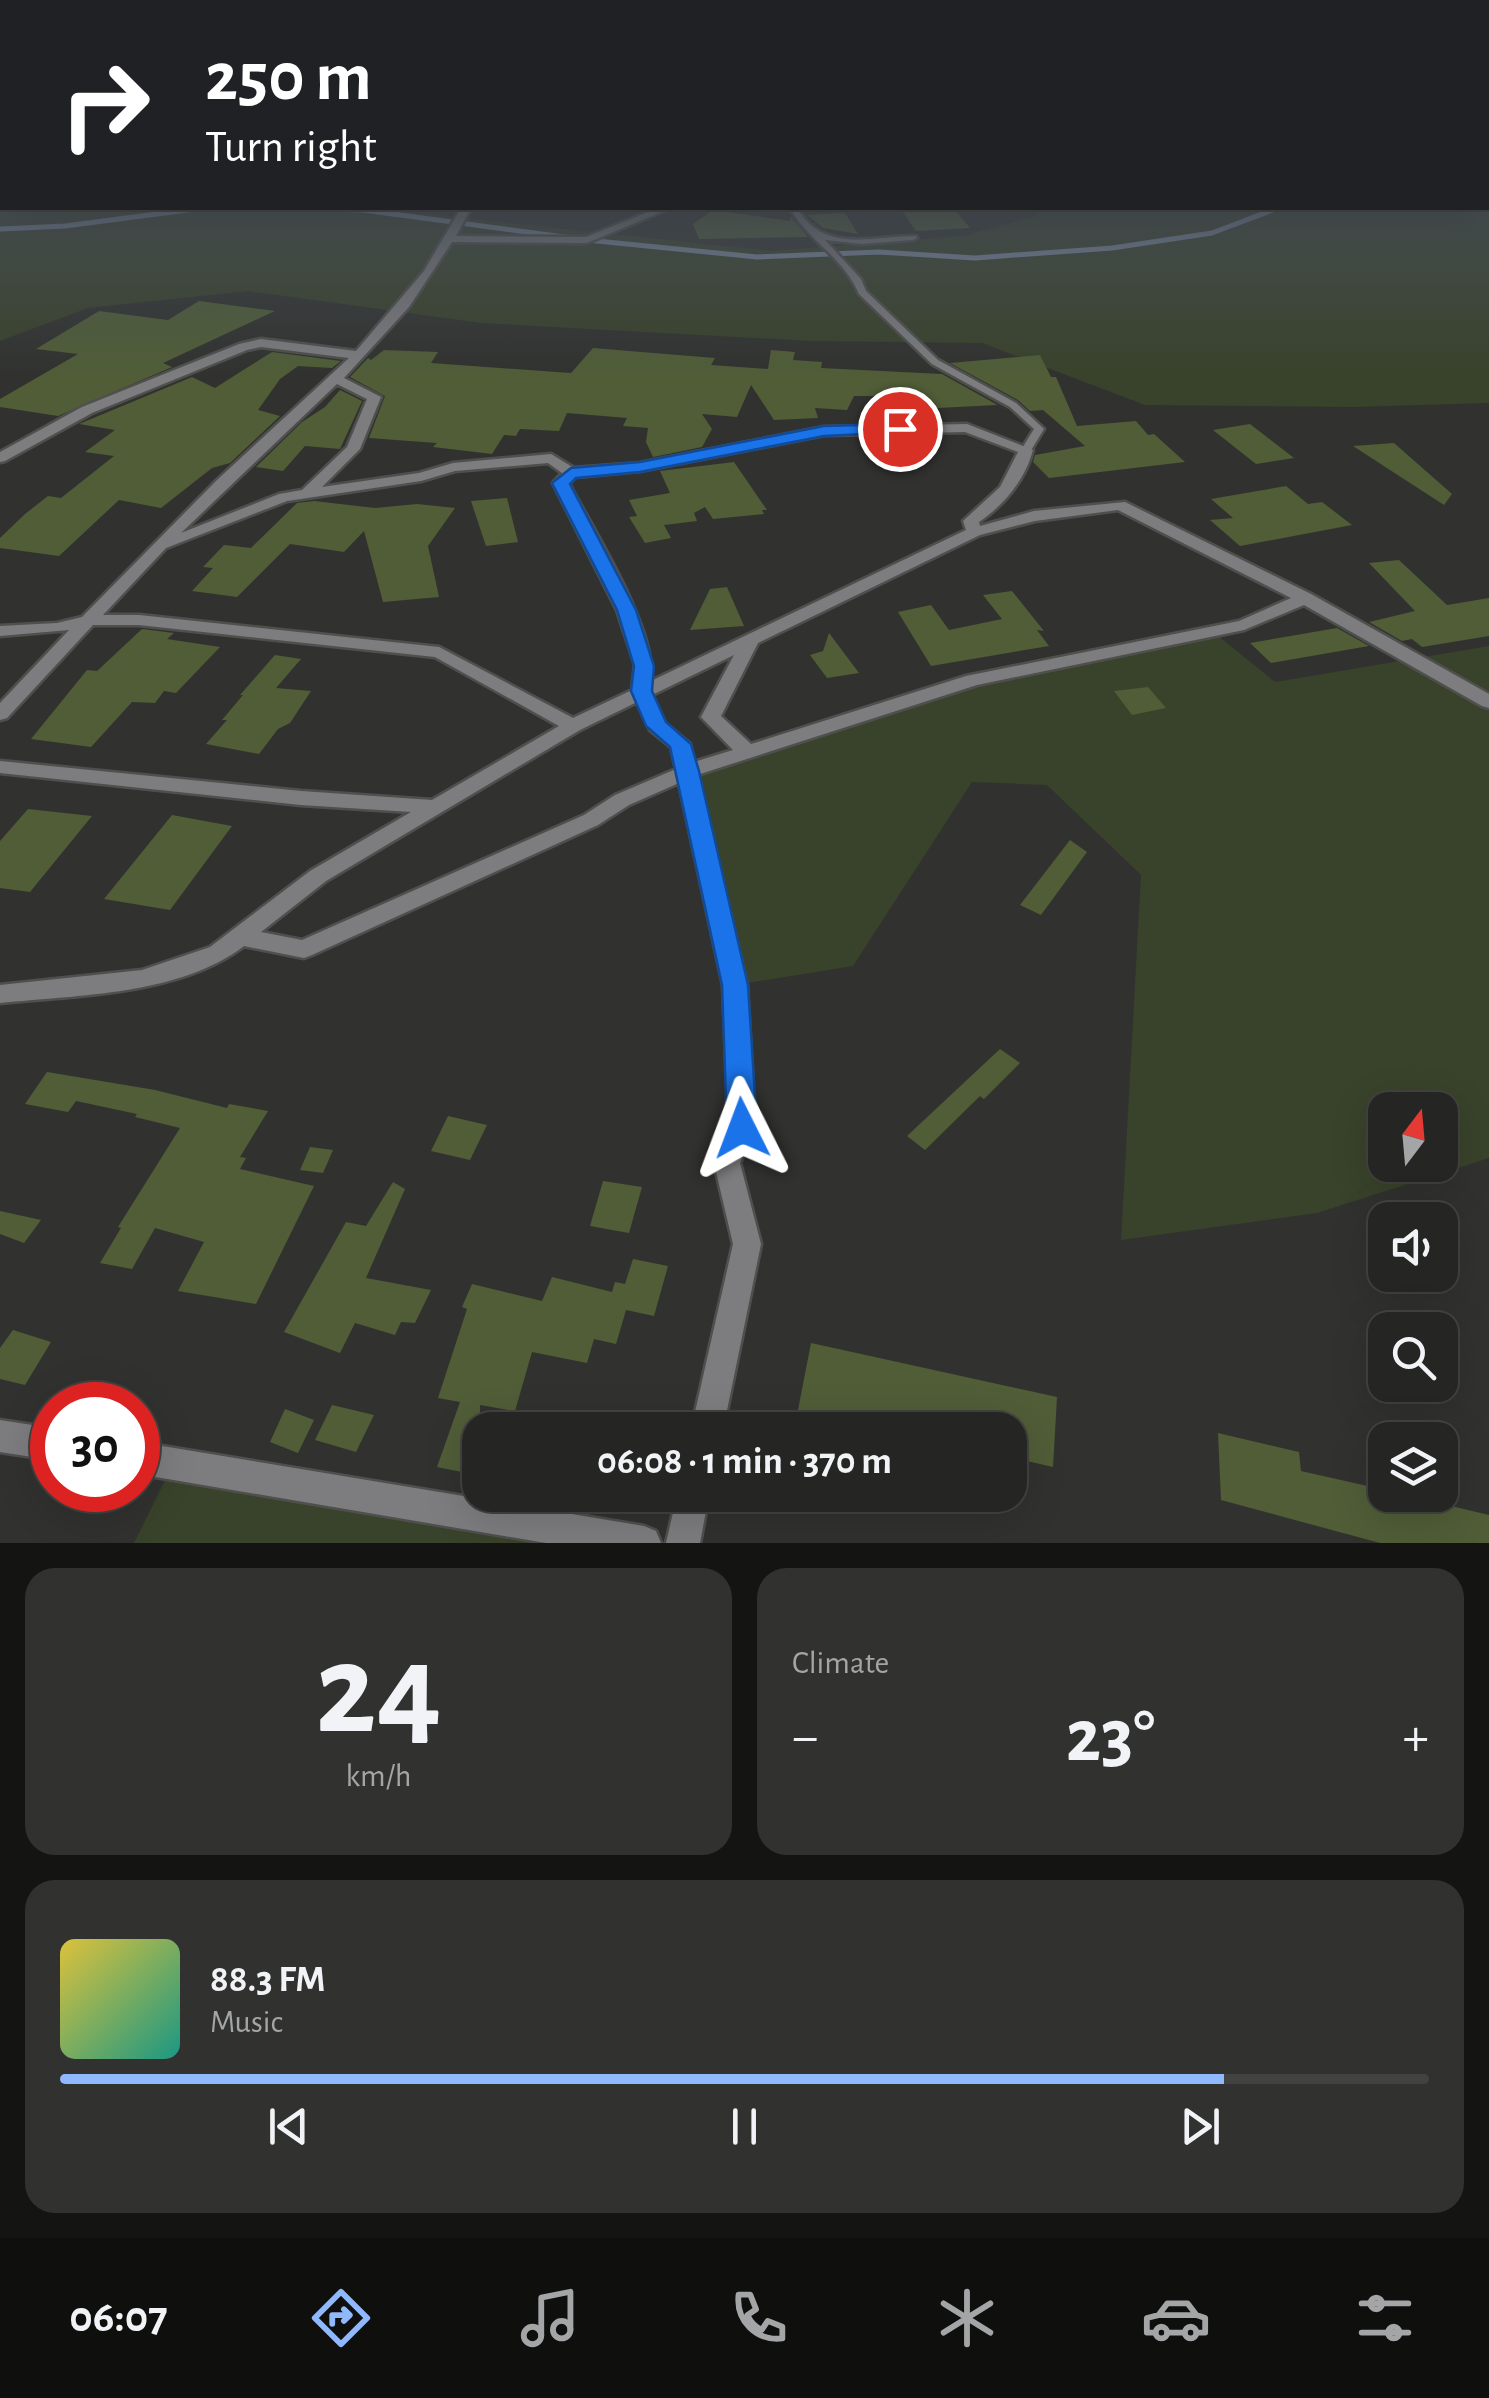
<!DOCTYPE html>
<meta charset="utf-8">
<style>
:root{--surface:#252623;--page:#313230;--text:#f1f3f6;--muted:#a3a5a6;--line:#424341;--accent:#90b8fd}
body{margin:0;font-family:"Alegreya Sans",sans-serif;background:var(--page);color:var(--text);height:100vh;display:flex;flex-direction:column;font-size:38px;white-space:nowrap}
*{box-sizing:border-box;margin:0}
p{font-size:32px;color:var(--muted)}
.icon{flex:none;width:55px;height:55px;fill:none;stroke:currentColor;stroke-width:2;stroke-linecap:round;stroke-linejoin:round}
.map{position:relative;height:1543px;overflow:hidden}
.side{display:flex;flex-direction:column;gap:25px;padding:25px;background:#141513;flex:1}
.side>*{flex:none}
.banner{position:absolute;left:0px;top:0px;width:1490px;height:210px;box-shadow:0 10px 40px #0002,0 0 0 2px var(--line);background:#202124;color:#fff;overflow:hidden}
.needle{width:65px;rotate:16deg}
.buttons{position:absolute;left:1368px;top:1092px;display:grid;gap:20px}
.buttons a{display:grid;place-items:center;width:90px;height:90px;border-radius:20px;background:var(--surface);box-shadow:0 10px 40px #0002,0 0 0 2px var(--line);font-size:50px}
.speed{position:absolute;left:30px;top:1382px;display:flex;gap:20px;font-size:50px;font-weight:700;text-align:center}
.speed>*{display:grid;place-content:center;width:130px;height:130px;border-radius:50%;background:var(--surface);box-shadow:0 10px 40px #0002,0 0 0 2px var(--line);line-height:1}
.speed .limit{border:15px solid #d22;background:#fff;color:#111}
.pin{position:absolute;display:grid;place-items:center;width:85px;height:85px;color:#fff;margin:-42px;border:5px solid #fff;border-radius:50%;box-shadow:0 2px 10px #0007}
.me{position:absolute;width:110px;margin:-55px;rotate:357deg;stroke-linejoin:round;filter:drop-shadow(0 0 8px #0008)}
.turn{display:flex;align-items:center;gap:35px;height:210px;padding:0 40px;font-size:45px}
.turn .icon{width:130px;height:130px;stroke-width:2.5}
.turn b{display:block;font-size:70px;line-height:85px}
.big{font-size:75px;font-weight:700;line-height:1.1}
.side .card{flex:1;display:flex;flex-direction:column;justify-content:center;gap:15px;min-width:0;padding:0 35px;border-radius:30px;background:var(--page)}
.side .dial{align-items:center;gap:0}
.dial b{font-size:130px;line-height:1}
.song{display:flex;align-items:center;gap:30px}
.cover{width:120px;height:120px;border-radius:15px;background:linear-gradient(135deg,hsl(50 70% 55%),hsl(170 70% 35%))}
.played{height:10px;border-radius:5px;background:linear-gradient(90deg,var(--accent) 85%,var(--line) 85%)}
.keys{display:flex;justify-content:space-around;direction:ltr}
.heat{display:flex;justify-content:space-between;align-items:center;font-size:55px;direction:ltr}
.side .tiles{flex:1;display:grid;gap:25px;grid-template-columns:1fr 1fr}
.card:last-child{grid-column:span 2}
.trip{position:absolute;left:462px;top:1412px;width:565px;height:100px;border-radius:30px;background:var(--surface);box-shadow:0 10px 40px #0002,0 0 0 2px var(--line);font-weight:700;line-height:100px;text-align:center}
.menu{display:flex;height:160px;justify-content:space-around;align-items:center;background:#0f0f0e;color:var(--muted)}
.menu .icon{width:70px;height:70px}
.menu .current{color:var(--accent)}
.menu b{font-size:45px;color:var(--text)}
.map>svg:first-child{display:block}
</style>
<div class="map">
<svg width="1489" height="1543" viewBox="0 0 1489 1543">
<rect width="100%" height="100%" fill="#31322f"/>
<path fill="#39422a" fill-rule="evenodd" d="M0,160L2,208H407L409,212L771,251L963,236L1036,216L1040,208H1488L1489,160V403L1355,407L1145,405L982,343L811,341L481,323L248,291L88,308L0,341Z
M1212,631L1275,682L1489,646V1158L1317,1213L1121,1240L1141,875L1047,785L972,782L853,966L735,985L688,771L973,680ZM1385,1110H1440V1165H1385Z
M173,1464L644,1543H134Z"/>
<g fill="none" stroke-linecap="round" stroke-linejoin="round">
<path stroke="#808ea6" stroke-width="5" d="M281,208L363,210L587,240L757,257L879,252L975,258L1112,248L1212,233L1278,208
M0,229L65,226L203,208"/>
</g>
<path fill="#505d37" d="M900,208H953L970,228L916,231Z
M713,210L790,221V216L808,237L699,239L693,224Z
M845,213L858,234L823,228L807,215Z
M199,301L275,311L163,363L172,367L58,416L0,407V399L78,354L36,349L99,311L168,320Z
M593,348L715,358L711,365L768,369L771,350L795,352L793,360L822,362L821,368L942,374L1010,412L997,405L938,408L934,420L911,417L916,402L907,401L908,396H854L847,410L815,408L818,418L774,420L751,385L737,417L702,414L712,429L702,447L653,457L646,442L648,428L623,426L627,418L567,413L559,431L520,429L516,436L504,435L492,454L433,447L437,443L369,438L385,396L350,377L368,358L371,360L384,350L438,352L431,363L571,373Z
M272,352L341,361L332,368L298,366L280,379L258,410L280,416L230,463L212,468L161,508L119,500L59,556L0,548V538L25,514L48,496L61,498L114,456L85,452L115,430L79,424L192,377L215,388Z
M1040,355L1051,377H1056L1077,426L1136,421L1148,435L1154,434L1185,462L1049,478L1033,462L1035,455L1085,446L1043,410L1030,411L1018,400L950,363Z
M340,390L362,401L340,449L305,446L283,471L256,467L302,422L325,407Z
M1250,424L1294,458L1256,464L1213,430Z
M1394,443L1452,494L1444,505L1353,446Z
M734,462L767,510H762L764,514L713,519L705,507L694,513L697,521L664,525L671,538L645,543L629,517L637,516L629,500L670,493L660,471Z
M1286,486L1308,504L1322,502L1352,525L1240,546L1210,520L1233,518L1211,499Z
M507,498L518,542L486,546L471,501Z
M314,501L375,508L417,504L455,508L428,546L439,597L383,602L364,531L344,552L290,544L237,597L192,591L213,568L203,567L224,545L251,548L297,503Z
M1399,560L1447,605L1489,598V636L1422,647L1412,639L1402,641L1369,622L1415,611L1369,563Z
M727,587L744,626L690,630L710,589Z
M1012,591L1044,631L1037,630L1049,646L931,666L898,612L931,605L949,630L1002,619L983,595Z
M1337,628L1369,646L1271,663L1250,643Z
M142,629L174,633L167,639L220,647L176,693L164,691L155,703L132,702L91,747L31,739L87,670L97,671Z
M829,633L859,673L827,678L810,655L823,651Z
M275,655L301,659L276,688L311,691L290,723L278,729L259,754L206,744L227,720H222L243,695H240Z
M1148,687L1166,708L1132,715L1114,691Z
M28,809L92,816L30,892L0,888V841Z
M172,815L232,826L170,910L104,899Z
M1070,840L1087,852L1041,915L1020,905Z
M1000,1049L1020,1063L984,1099L980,1096L925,1150L907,1136Z
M47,1072L155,1090L227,1108L229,1104L268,1111L240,1157L246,1158L240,1169L314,1186L256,1304L178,1291L204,1242L155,1228L132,1269L100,1263L121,1228L118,1227L180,1128L135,1117L137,1114L76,1101L68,1112L25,1104Z
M448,1116L487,1125L470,1160L431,1151Z
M310,1147L333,1150L323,1173L300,1170Z
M603,1181L642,1187L629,1233L590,1226Z
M393,1182L405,1189L366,1278L431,1290L415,1323L401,1322L395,1335L355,1323L340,1353L284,1332L346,1222L366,1226Z
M0,1211L41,1220L24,1243L0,1234Z
M633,1259L668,1266L654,1316L626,1310L616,1344L594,1339L587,1363L532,1352L515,1411L480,1405V1449L472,1474L437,1467L460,1402L438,1398L467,1309L462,1307L472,1284L542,1301L552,1277L612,1292L615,1282L625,1284Z
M13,1330L51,1342L25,1385L0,1379V1348Z
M811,1343L1057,1397L1053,1467L1010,1457V1430H889L798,1410Z
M332,1405L374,1415L356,1452L315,1440Z
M285,1409L314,1420L298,1453L270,1442Z
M1218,1433L1299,1452L1301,1471L1385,1490V1495H1405L1489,1515V1543H1380L1221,1500Z"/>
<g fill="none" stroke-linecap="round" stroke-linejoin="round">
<g stroke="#4f504e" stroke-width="5">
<path id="lane" d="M790,208H797C824,254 872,236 916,236L917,238L913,240L862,244L825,240L861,279L866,291L938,360L1016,403L1042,427L1044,429L1030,452L1021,450L1034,429L1010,407L932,364L859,294C844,258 808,240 790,208Z"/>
</g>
<g stroke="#4f504e" stroke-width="5">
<path id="street" d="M461,208H471L456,236L586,237L658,208H671L587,243L452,242L409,307L344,378L381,397L360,449L322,487L419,473L453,463L551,454L574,468L640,463L824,427L967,424L1033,450C1025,480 1004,505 979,522L980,526L1034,511L1125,502L1311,594L1489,694V708L1482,706L1304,605L1244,630L977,685L697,775L747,985L755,1128L740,1163L761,1244L723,1430H691L733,1244L714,1163L729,1128L723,985L679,783L629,805L598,825L312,955L304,958L244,946C180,995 78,995 0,1003V985L142,970L210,947L310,871L411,812L301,805L0,773V761L301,791L432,800L559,726L435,657L139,625H93L7,718L0,720V703L69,630L0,636V626L57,623L82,617L217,480L349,358L261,347L247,350L92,413L5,461L0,462V452L82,407L239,344L261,339L356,351L424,271ZM337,384L367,399L347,447L302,490L279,494L181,533ZM965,432L1018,452L1000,487L963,521L966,530L651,681C657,630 594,531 569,484L575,477L640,471L824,435ZM548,463L562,473L553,483L617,610L635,665L632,690L573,718L439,647L139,615H103L166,548L287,501L421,481L455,471ZM1118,510L1291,598L1239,621L966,676L751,744L721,716L758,643L980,535L1035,521ZM734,655L701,717L733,750L694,762L690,744L665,723L652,695ZM637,702L650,730L671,747L676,769L615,795L584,815L302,940L261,932L326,881L580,730Z
M0,1420L52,1428V1460L0,1452Z
M138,1442L644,1526L656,1531L661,1543H546L138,1474Z
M677,1495H709L700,1543H666Z"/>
</g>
<use href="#lane" fill="#7d7d7f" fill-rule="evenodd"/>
<use href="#street" fill="#7d7d7f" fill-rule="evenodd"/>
</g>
<linearGradient id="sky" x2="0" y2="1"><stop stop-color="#1b1c1a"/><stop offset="0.43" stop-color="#484f58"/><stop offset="1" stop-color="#484f58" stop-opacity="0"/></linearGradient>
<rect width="1489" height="376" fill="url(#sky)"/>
<path fill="#1a73e8" stroke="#114b97" stroke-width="2.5" d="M900,424L906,426V432L824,436L640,472L576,478L570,484L636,610L654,666L652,691L666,722L691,744L699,771L748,985L757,1128L753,1137L742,1141L731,1137L727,1128L722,985L670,747L646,726L631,691L634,666L617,610L552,483L571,468L640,462L824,426Z"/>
</svg>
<div class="buttons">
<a><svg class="needle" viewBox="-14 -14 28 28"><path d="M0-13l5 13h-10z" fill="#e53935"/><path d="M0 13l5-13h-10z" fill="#a3a5a6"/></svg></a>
<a><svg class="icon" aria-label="sound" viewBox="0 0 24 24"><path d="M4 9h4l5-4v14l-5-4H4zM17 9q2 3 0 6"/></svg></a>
<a><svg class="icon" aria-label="search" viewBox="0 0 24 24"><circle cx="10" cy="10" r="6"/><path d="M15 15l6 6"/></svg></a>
<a><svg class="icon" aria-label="layers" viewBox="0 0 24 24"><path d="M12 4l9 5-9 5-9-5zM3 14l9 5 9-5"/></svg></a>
</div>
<div class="speed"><div class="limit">30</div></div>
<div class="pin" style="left:900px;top:429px;background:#d93025"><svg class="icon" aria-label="arrive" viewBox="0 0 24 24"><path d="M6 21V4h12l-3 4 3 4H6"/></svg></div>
<svg class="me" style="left:742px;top:1128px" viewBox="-20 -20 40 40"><path d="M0-17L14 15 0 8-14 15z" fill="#1a73e8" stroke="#fff" stroke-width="4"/></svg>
<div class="trip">06:08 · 1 min · 370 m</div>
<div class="banner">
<div class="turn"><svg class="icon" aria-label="right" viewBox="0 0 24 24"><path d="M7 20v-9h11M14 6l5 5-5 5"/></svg><div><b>250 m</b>Turn right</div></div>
</div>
</div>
<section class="side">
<div class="tiles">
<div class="card dial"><b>24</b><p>km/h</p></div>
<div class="card"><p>Climate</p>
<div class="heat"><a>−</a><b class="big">23°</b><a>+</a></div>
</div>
<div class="card">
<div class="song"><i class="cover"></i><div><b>88.3 FM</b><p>Music</p></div></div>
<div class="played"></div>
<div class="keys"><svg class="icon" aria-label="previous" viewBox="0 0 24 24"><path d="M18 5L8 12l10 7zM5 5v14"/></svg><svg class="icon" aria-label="pause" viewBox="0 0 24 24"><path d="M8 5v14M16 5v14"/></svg><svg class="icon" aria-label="next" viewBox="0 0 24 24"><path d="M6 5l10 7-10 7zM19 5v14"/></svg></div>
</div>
</div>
</section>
<nav class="menu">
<b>06:07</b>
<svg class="icon current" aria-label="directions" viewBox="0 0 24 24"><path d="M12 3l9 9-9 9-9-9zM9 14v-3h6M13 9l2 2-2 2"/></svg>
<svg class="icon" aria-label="music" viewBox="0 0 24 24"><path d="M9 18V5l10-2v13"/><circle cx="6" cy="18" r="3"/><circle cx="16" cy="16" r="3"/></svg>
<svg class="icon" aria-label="phone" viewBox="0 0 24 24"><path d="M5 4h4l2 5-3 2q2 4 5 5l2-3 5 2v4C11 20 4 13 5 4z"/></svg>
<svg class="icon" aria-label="climate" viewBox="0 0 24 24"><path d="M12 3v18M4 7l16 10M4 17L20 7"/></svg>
<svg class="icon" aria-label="car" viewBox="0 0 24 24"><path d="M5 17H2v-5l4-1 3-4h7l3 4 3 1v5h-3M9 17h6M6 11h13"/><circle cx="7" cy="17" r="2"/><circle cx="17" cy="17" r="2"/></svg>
<svg class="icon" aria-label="filters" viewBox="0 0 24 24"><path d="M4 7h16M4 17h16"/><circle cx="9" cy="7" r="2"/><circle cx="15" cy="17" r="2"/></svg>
</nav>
